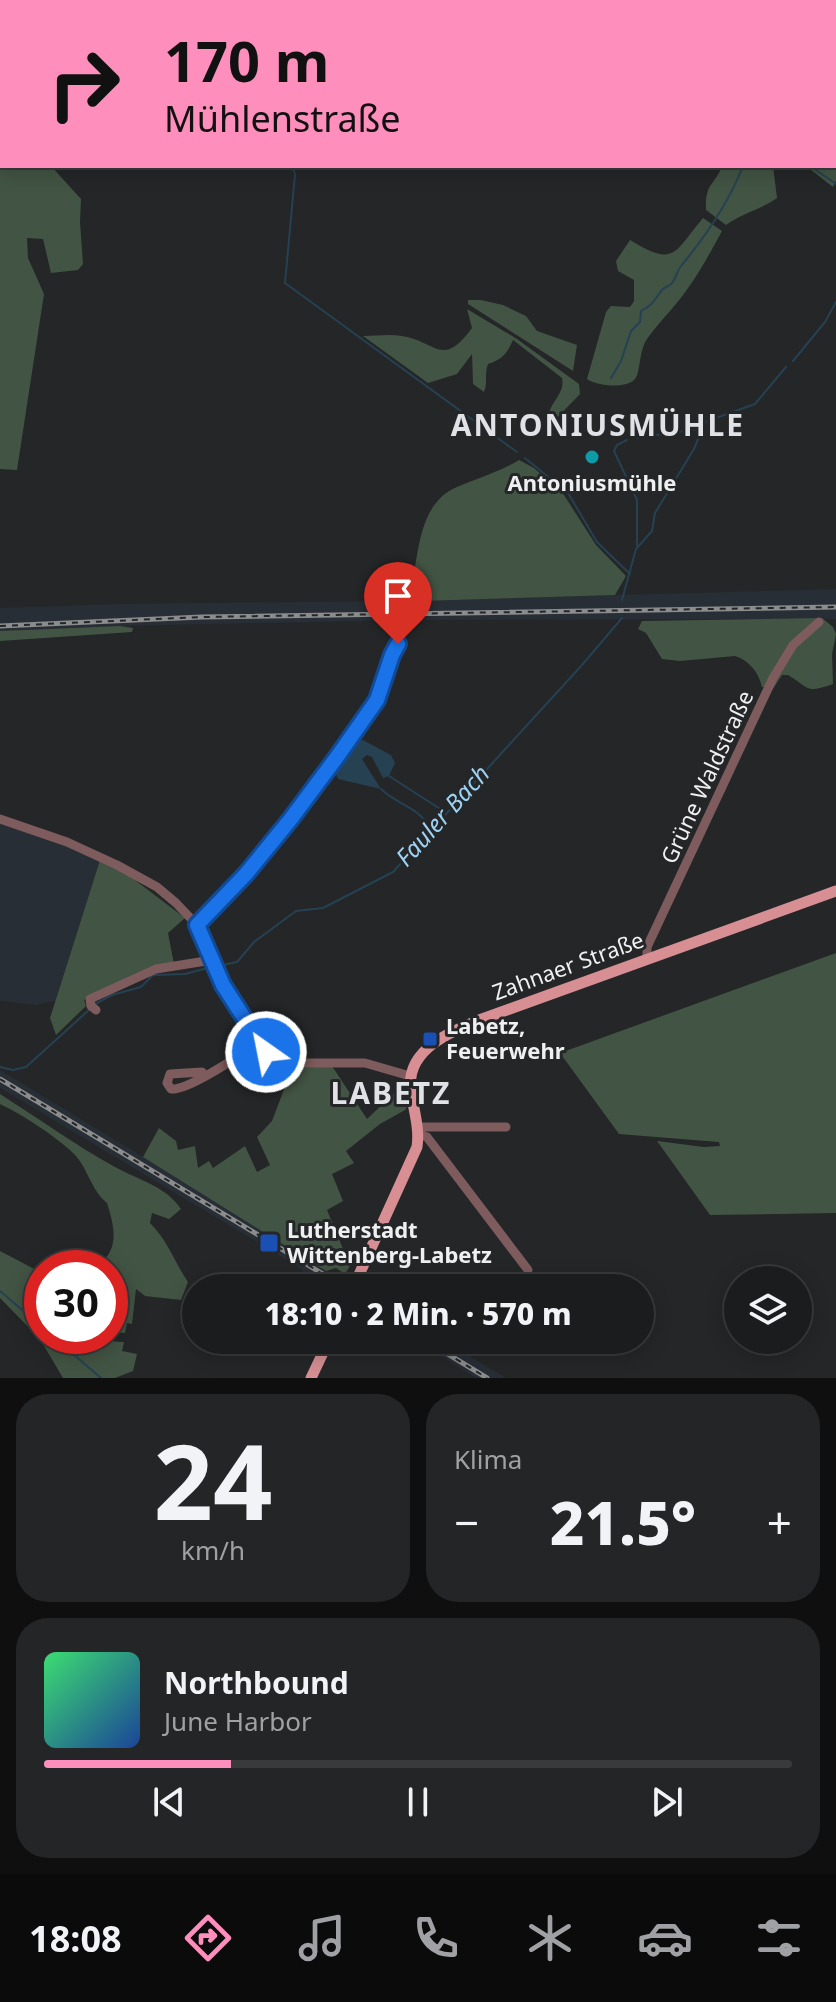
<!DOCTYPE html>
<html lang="de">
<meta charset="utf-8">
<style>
:root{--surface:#1b1c1e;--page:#242527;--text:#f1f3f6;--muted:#a0a1a4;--line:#393a3c;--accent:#fe8ebb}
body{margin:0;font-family:"Noto Sans",sans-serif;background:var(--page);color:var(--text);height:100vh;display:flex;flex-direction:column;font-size:30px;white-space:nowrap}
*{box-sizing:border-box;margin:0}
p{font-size:26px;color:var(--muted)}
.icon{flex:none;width:44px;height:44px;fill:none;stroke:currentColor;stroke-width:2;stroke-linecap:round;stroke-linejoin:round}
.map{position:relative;height:1378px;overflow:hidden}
.side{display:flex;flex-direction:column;gap:16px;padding:16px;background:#0f0f10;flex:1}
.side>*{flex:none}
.banner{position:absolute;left:0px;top:0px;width:836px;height:168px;box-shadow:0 4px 20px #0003,0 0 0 2px var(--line);background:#fe8ebb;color:#111;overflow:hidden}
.buttons{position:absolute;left:724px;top:1266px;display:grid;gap:16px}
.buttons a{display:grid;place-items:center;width:88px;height:88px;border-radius:50%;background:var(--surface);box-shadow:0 4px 20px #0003,0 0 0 2px var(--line);font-size:40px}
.speed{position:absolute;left:24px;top:1250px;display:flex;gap:16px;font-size:40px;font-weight:700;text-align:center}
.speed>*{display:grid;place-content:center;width:104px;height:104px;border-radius:50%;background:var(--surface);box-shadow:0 4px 20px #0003,0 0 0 2px var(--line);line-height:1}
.speed .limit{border:12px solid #d22;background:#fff;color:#111}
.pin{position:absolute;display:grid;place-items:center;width:68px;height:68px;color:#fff;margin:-82px -34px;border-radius:50% 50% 50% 0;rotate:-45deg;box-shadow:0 0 8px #0007}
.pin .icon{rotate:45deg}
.me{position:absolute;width:88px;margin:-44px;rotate:327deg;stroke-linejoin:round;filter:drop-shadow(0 0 6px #0008)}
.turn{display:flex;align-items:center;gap:28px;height:168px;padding:0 32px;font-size:36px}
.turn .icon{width:104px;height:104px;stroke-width:2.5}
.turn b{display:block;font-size:56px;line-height:68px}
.big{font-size:60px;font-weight:800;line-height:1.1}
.side .widget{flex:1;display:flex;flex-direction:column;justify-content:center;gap:12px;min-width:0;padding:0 28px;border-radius:32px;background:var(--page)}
.side .dial{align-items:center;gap:0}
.dial b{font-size:104px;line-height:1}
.song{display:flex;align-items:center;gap:24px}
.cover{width:96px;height:96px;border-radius:12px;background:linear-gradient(135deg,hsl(140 70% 55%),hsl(220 70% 35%))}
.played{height:8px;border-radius:4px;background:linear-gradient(90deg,var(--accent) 25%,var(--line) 25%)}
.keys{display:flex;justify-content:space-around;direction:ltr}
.heat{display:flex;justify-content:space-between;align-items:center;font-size:44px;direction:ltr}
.side .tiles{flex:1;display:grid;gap:16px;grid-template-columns:1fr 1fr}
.widget:last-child{grid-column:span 2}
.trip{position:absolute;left:182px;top:1274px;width:472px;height:80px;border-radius:40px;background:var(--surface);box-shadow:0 4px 20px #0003,0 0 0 2px var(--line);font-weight:800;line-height:80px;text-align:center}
.tabs{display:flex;height:128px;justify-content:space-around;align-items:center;background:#0b0b0c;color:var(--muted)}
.tabs .icon{width:56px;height:56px}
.tabs .active{color:var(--accent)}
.tabs b{font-size:36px;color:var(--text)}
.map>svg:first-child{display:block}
</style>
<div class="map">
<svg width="836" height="1378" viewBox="0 0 836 1378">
<rect width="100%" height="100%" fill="#242628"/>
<path fill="#282e35" d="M836,589V619L403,620L120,626L0,631V608L119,604L403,601Z
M0,823L67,845L100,860L55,1001L35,1005L0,1001Z
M0,1070L298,1251L347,1284L345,1288H328L285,1259L0,1088Z
M415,1340H443L506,1378H476Z"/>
<path fill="#425443" d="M836,61V180L833,187L806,166H834Z
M0,122L2,166H51L81,199L80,222L83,264L78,270L51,273L43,239L27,238L28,258L44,294L17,470L0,469Z
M722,166H773L777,198C760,210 742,213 726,225L706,210C705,182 714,187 722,166Z
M703,218L722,231C711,251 700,272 686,291C674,308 659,322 647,339C638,352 641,375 634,380C624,389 597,386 587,379L606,312L611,306L630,307L634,301V280L618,271L616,261L630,240C675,267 673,254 703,218Z
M468,300H481L503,305L526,316L537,331L577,345L573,371L468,304Z
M467,309L517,339L579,384L580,394L554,421L549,413C553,399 565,393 562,378L513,340C507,353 503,359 488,364C484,375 488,382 484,392L473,384L472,354L457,374L428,383L363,336C376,336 390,334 402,336C436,341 442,369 472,328Z
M519,460L534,468L564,495L596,545L626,576L615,595L419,601L411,589C419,554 418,503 457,487C478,478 499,472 519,460Z
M822,618L833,627L836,634L832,654L833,684C805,694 810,688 788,675H782L773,689L762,687C759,673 749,660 735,656L680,661L662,659L646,633L638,629L642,621Z
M120,626L133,628L132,632L0,641V631Z
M100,860L123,871L185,918L168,933L174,964L101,990L84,1000L86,1006L56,1035L50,1018Z
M836,953V1213L710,1215L657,1141L704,1147L720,1146L719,1142L619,1134L560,1053Z
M332,1066L367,1119L405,1083L409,1103L405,1110L380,1124L346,1151L354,1163L332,1174L343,1201L327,1210L350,1266L345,1274L336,1268L326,1271L143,1157L159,1128L176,1141L178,1150L195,1146L198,1168L209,1161L213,1168L245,1146L257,1172L270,1165L257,1137L272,1121L292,1068Z
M0,1094C38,1118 75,1145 115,1167C138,1180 166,1186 181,1209L169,1219L152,1213L150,1223C168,1241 174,1261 188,1282L181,1300L145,1296L136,1289L132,1324L127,1323L125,1333L110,1332V1268H96C120,1249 115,1229 107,1203C91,1190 88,1169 75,1155C57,1137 23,1115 0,1104Z
M0,1251L42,1273V1336H104L105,1341L124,1342L122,1351L137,1354L133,1371L115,1378H63L40,1339L0,1298Z"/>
<path fill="#264152" d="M363,740L391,755L395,763L389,776L383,778L372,757L367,755L362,759L381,789L338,779L336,774L342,756L353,742Z"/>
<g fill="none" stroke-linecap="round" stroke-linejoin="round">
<path stroke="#264152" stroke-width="2" d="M176,0L177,2
M834,80L836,77
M292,166L295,174L285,283L517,452
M810,166L836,184
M793,361L825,322L836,302
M611,378L621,361L631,331L640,322L641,311C656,302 653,301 662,290C665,287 670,286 672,283C676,278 677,271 681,266C705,237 729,202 743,166
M634,438L699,429
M627,440L617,445L614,451L637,500V546
M525,458L568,493L597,542L630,574
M622,600L636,549L652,531L655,513L694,449L705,422L755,404L786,367
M389,776L445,812
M381,789C399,806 418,806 431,829
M218,966L237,962L254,942L296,911L323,908L393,872L582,665L622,618
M95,1004L112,995L141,987L153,975L185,974L211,967
M0,1067L13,1070L26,1067L90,1009
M0,1291L42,1327
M52,1336L101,1378"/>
<path stroke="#7e5b5d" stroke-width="9" d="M0,819L67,842L117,865L157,887L176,903L197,925L223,985L258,1044L270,1056L296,1063H365L410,1076
M197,925L246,874L290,820L337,757L377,700L392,655L398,644
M647,959V947L773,678L793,645L819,622
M96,1010L91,1006L90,999L156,969L212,960
M205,1076L202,1072L170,1074L167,1083L171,1089C188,1091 241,1054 258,1044
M418,1127H506
M418,1134L427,1137L528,1270"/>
<path stroke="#d78f94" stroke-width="11" d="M353,1288L417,1147C420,1127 413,1109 411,1090C405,1050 451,1031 482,1019L836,891
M311,1378L329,1340"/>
<g stroke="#8a8c8d" stroke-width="5">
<path id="rail" d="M0,626L202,617L836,607
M0,1079L346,1288
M425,1340L487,1378"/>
</g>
<use href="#rail" stroke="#242628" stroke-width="2" stroke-dasharray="6" stroke-linecap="butt"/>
</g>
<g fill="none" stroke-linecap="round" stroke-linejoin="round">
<g stroke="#114b97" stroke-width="20">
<path id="route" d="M266,1052L223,985L197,925L246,874L290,820L337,757L377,700L392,655L398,644"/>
</g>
<use href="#route" stroke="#1a73e8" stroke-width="14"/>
</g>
<circle fill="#0f9aa8" stroke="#242628" stroke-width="3" cx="592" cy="457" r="8"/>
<g fill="#1a4fb4" stroke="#242628" stroke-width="3">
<rect x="422" y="1031" width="16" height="16" rx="4"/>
<rect x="259" y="1233" width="20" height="20" rx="4"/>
</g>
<g text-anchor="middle" stroke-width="6" stroke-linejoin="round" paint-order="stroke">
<g font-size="22" font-weight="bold" fill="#eef0f1" stroke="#242628" text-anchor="start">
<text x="592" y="491" text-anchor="middle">Antoniusmühle</text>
<text x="446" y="1034">Labetz,<tspan x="446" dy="25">Feuerwehr</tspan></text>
<text x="287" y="1238">Lutherstadt<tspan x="287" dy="25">Wittenberg-Labetz</tspan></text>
</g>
<g font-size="22" fill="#eef0f1" stroke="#242628">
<text transform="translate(707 777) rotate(-65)" y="8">Grüne Waldstraße</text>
<text transform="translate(568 966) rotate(-20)" y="8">Zahnaer Straße</text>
</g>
<g font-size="24" font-style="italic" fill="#9dd2f5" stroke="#242628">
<text transform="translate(443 816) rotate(-48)" y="8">Fauler Bach</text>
</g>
<g font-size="30" font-weight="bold" letter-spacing="2" fill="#e0e2e5" stroke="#242628">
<text x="598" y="436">ANTONIUSMÜHLE</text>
<text x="391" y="1104">LABETZ</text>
</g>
</g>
</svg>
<div class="buttons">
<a><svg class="icon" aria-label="layers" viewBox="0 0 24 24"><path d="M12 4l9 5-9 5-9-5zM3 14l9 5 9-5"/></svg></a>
</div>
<div class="speed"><div class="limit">30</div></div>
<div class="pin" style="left:398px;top:644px;background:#d93025"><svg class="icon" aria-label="arrive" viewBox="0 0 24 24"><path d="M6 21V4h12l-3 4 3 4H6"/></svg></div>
<svg class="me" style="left:266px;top:1052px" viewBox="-20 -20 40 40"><circle r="17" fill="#1a73e8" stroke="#fff" stroke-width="3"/><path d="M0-11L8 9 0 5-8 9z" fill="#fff"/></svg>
<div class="trip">18:10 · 2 Min. · 570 m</div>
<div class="banner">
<div class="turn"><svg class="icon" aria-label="right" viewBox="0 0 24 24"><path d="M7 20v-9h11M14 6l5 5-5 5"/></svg><div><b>170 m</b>Mühlenstraße</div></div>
</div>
</div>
<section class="side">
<div class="tiles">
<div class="widget dial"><b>24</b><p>km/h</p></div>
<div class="widget"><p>Klima</p>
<div class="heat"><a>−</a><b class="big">21.5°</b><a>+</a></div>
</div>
<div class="widget">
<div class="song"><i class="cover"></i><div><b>Northbound</b><p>June Harbor</p></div></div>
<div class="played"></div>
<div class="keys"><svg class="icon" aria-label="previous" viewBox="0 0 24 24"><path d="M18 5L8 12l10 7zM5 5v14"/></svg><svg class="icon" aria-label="pause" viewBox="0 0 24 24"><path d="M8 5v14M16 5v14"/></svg><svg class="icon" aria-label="next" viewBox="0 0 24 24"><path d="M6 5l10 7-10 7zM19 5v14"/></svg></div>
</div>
</div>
</section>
<nav class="tabs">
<b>18:08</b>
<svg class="icon active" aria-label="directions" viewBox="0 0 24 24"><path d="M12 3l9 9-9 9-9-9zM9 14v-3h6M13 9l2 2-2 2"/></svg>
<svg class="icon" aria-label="music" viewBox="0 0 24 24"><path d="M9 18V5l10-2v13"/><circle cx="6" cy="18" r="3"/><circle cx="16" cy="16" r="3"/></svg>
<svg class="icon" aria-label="phone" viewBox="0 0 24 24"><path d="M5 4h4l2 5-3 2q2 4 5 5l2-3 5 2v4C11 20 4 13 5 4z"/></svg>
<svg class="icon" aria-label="climate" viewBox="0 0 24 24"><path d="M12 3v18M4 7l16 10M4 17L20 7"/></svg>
<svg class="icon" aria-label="car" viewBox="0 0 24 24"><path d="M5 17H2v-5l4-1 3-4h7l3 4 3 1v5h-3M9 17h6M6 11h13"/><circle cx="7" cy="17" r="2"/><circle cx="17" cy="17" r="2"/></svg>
<svg class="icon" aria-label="filters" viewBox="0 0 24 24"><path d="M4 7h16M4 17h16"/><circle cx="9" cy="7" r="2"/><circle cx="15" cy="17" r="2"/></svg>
</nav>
